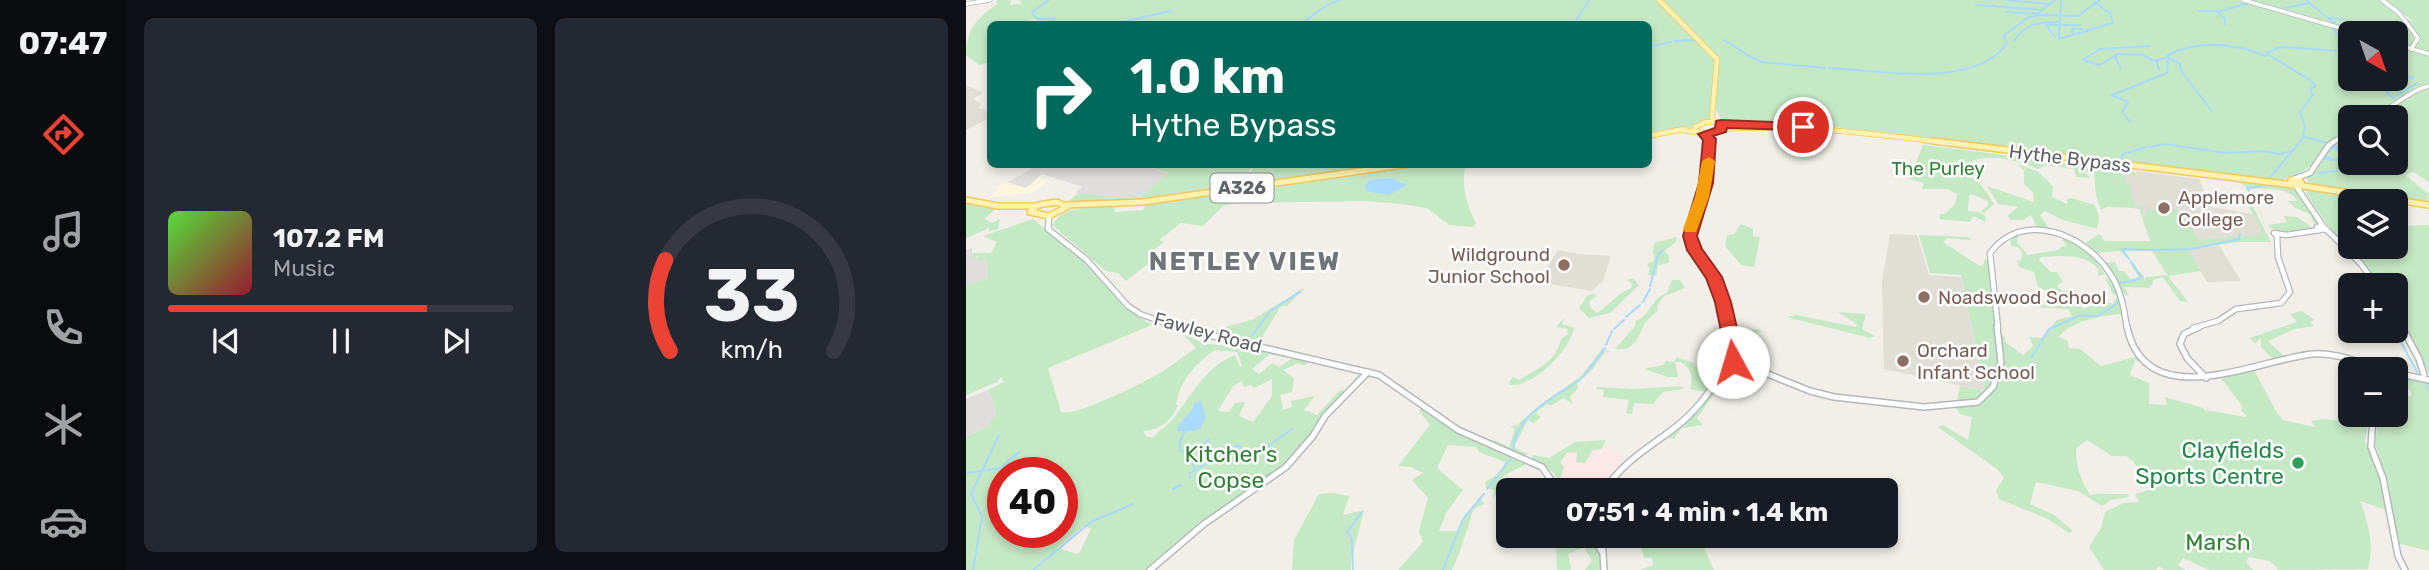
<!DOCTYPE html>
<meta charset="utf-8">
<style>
:root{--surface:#171b24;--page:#242831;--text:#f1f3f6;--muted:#9ea1a6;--line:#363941;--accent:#ea4335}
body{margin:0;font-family:Rubik,sans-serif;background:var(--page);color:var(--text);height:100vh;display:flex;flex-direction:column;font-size:26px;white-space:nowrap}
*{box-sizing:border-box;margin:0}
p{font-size:23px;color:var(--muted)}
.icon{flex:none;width:38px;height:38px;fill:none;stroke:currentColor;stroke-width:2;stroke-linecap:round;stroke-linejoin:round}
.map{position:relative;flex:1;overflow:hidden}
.side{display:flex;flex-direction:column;gap:18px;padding:18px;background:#0d0f14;width:840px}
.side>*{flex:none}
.hud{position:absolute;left:21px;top:21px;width:665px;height:147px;border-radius:10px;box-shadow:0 4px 10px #0003;background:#00695c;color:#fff;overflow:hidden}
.needle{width:46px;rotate:140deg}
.fabs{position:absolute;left:1372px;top:21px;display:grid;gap:14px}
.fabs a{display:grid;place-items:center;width:70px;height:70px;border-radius:10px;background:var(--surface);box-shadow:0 4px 10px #0003;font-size:35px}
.speed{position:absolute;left:21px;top:457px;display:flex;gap:14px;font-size:35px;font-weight:700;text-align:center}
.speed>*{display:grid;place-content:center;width:91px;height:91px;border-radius:50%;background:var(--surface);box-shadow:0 4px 10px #0003;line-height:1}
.speed .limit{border:10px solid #d22;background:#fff;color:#111}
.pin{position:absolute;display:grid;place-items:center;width:60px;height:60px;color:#fff;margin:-30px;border:4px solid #fff;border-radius:50%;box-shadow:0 2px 7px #0007}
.me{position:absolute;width:77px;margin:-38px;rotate:354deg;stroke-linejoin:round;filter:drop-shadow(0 0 5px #0008)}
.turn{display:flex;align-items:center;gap:24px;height:147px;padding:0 28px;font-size:32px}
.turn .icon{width:91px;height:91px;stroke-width:2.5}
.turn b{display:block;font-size:49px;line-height:60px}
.side .widget{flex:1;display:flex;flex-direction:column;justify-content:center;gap:10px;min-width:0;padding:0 24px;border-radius:10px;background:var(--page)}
.side .dial{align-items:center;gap:0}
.dial svg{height:182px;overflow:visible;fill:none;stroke:var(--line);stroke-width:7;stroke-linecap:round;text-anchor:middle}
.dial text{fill:var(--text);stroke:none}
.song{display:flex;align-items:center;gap:21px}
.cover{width:84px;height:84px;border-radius:10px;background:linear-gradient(135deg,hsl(110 70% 55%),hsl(350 70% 35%))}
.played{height:7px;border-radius:4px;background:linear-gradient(90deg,var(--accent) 75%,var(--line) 75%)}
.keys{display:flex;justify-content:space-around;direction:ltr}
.side .tiles{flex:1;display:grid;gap:18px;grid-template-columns:repeat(2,1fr)}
.trip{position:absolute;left:530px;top:478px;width:402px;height:70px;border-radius:10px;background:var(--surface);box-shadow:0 4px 10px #0003;font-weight:700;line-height:70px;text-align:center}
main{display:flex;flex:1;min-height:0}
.tab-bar{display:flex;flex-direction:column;width:126px;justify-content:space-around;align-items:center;background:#090b0e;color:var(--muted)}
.tab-bar .icon{width:49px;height:49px}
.tab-bar .current{color:var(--accent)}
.tab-bar b{font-size:32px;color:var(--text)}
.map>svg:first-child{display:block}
</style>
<main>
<nav class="tab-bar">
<b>07:47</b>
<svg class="icon current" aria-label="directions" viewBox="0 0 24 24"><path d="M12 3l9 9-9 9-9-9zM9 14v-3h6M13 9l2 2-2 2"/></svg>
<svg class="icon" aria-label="music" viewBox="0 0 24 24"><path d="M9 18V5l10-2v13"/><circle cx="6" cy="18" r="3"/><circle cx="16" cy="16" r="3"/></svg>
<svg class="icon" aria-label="phone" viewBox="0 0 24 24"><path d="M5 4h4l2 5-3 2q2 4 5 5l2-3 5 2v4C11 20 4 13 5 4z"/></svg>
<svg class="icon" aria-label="climate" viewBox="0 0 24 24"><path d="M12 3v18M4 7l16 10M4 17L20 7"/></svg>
<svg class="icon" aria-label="car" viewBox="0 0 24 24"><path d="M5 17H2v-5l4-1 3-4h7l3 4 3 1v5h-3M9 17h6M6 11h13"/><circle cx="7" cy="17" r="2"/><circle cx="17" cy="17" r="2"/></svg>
</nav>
<section class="side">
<div class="tiles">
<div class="widget">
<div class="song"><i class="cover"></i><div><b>107.2 FM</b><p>Music</p></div></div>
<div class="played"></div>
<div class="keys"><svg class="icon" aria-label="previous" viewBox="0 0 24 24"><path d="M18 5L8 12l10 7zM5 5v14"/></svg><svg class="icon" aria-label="pause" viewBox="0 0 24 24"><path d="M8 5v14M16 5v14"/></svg><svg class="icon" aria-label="next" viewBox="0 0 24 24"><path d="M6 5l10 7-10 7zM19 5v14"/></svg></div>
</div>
<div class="widget dial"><svg viewBox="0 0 100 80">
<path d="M14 69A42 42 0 1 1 86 69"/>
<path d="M14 69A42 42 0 0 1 12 29" stroke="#ea4335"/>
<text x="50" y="56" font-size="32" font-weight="700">33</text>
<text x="50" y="72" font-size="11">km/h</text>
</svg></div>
</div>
</section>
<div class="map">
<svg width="1463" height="570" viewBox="0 0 1463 570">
<rect width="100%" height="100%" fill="#f1efe8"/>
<path fill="#fef7e0" d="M73,177L84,180L66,192L23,198L33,189L28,188L38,183L60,188Z"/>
<path fill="#e0deda" d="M72,165H177L202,174L175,197L153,198L109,193L116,187L76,174L60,188L42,182Z
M6,248V256L20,259L22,278L0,286V250Z
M22,390L28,402L30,416L25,425L0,437V399Z"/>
<path fill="#e1ded6" d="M0,85L17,93L7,99L15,104L13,108L24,112V118L0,130Z
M1170,171L1233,179L1245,207L1287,214L1297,230L1293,235L1241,239L1235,242L1187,243L1174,209L1143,205L1139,172L1171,175Z
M924,234L951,235L963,275L995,277L1019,391L918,369L916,281Z
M1253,245L1275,281L1241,282L1222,250Z
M592,250L613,254L645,256L637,281L626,291L572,282Z"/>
<path fill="#fce8e6" d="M638,446L659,458L638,490H595L593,487L601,453L634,449Z"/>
<path fill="#c5e8c5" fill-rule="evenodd" d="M30,0H45L44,5L55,4L56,1L51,0H692L750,60L745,118L728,127L683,136L682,24H69L77,21L68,19L57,22L58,24H24V62L13,65L0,55C0,30 10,19 31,4Z
M695,0H1414L1435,18L1447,21L1418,0H1463V182L1447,172L1439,175L1463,194L1461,208L1438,205L1439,210L1432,211L1430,216V201H1384V247H1430V226L1463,225V373L1439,323L1430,313V285H1412L1365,230L1341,195L1340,189L1344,187L1341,178L1359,157L1362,149L1377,137L1363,142L1350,163L1340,168L1342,169L1315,181H1302L861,126L764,123L754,118L749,106L754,59ZM1384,33H1430V79H1384ZM1384,117H1430V163H1384Z
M959,142L1329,187L1353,223L1348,224L1344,214L1329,208L1322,201H1331C1324,187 1296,188 1282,189L1302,225L1321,222L1318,216L1331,217L1348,229L1324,233L1304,228L1278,185L1271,181L957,144Z
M957,145L1167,171L1170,175L1157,174L1160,182L1143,180L1163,184L1168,204L1183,207L1177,208L1176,215L1180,220L1179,214L1183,209L1212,210L1235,242L1241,239L1292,235L1296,230L1281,204L1286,205L1305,242H1271L1222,250L1235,271L1202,276L1222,302L1214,301L1197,277L1187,280L1186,285L1183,286L1185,288L1158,287L1163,296L1159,295L1139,263L1149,262L1153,271H1158L1164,279L1173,277L1162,261L1178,276V281L1180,277L1201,275L1186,251H1157L1162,258L1153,251L1130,253L1120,243L1133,234L1139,241H1184L1173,208L1140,207L1135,210L1130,196L1128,173L1118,172L1124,178L1110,177L1108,169L1080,165L1072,169C1054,162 1023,152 1005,162L1002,174L1016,186L1028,204L1018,213L1015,211L1022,206V201L1006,194L1003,196L1002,211L1013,212L1019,216L1020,222L1007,216L1004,222L973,219L974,214H979L989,204L991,194L981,189H956L958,183L943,179Z
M452,164L500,165C494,182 501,207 510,223L507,227L483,225L461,208L435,204L400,201L271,203L257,206L237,226L215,223L193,240L198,242L186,251L195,254L160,281L152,273L140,271L86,225C98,204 130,208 150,206L148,212L177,210L181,203L395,175L421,169L423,175L422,169Z
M1052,164L1071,171L1087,186L1086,197L1101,204V199L1105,198L1129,205L1133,218L1131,229L1097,220L1079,211L1074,215L1083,228L1071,227L1065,215L1057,220H1045L1041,216L1052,207L1032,204L1021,186L1068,202L1067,192L1058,184V171Z
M177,165H287L273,188L179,199L105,204L102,202L112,193L153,198L175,197L202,173Z
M289,165H439L276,187Z
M0,202L32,207L18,219L26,223L34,219L32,229L23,231V228L0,238Z
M1218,213L1255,215L1264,229L1226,227Z
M67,219L126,268L160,309L186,325L82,368L95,412C109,417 177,383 194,373C206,366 217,356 230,348L217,334L237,343L326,355L323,358L304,354L286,369L293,374L307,363L313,367L330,356L347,359L338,366L333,363L317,370L328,378L326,392L314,395L317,410L326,407L325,401L349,396L338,410L351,415L374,390H380L392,375L396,376L366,405L346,436L312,471L181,570H0V437L25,425L24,420L30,416L28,402L22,390L38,382L35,377L31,382L0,395V286L22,278L20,259L13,261L12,256L7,258L6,253H25L31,242L17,236ZM249,350L271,352L276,366L274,367L269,355C240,366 225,396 208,418C201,426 193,430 187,438L180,436L177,431C195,430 205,421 212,405H210C213,381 230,363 249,350ZM306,379V396L287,422L273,416L279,402L269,403L263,412L252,411L267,386L276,381L278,387L285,385L288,388ZM37,472H96V532H37ZM118,526L125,529L114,552L111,554L91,548Z
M775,224L787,229V236L794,237L788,267L775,265L759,246L761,235L768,234Z
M1081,232C1112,241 1121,248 1139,274L1132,276L1133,270C1120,252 1093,256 1074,257L1073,260L1085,272H1091L1097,281L1091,286L1096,291L1110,290L1112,294L1107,299L1118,309L1136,300L1147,304L1151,296L1147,294L1139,278L1143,279L1154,298L1158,319L1153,314C1135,316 1104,321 1093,337L1101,340L1103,348L1114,349L1135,366L1173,356L1180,364L1169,360L1164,375L1183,383V404L1201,405L1199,397L1237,408L1243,415L1240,410L1279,417L1281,415L1275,411L1276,406L1255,378L1287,368L1311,413L1317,420L1349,427L1345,421L1357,419L1402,424L1399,441L1416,478L1423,511L1394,501C1403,526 1408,543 1402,569L1311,570L1312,568L1303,561L1283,557L1280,562L1287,570H1243L1217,558L1212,565L1219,570H1198L1193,566L1190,570H1138L1123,547L1135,528L1139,512L1158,503L1173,502L1169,494L1183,490L1185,486L1167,461L1160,456H1146L1121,440L1110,448C1110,467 1114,479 1124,495C1137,492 1149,495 1162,494L1163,497L1145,500L1136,506L1112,491L1070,482L1064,504L1088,515L1107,531L1103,533L1082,519L1033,499L1030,490L1038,478L1032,470L972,427L977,425L1002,440L1006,417L994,414L989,407C1015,408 1038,390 1039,362C1039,351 1035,347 1035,335L1039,337V342L1057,355L1067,346L1063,337L1075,338L1091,320L1106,316L1102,309L1070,307L1058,303L1051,296L1034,293C1050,287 1073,310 1093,306V296L1072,287L1068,272L1053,267L1051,260L1055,261L1057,254L1052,247L1045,246L1044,238L1052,235L1051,242L1062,255L1093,250L1094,247L1100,246L1096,238L1078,233Z
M953,235L1002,237L1006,240L982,238L977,242L1012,265L1017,266L1019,259L1022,260C1024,293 1039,338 1030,371C1027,382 1020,390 1013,399L994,403L991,399L994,386L1019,391L995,275L964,273Z
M711,237L710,242L698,251L703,255V263L692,265L690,276L682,275L684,268L681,266L683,262H687L689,256L687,253L688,243Z
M667,278L673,285L644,313L623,318L613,308L621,296L628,293L631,296L623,301L625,308L631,313C643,306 651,293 664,289L667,284L661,280Z
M706,280H714L719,288L698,296L691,306L692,310C687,315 679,321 677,327C672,339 666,352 649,349L669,326L670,321C685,315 685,298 701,293Z
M336,289H338L321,306H315L293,342L242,332L288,319Z
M1336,311L1349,320L1344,322L1348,326L1329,329L1302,341L1320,358L1309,361L1295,347V338L1289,343L1284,338L1331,322L1324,314Z
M872,312L900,314L896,329L909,336L904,338L820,317L830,315L890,327L891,324Z
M599,317L596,324L608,328C604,350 568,387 544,385L543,382L547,377L553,380C571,369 590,362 595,339L602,334L601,329L590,327Z
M793,329L796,332L777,335L776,339L784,345L779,349L791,356L786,362L793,365L791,369C765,356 771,361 769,335L774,336L780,330Z
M636,349L645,352H639L626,370L611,383L612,388L604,397L607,404L597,398L585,406L581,404L570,413L575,417L568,423L562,420L548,447L562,454L559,456L525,443L528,440L543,447L549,429L543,427L551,425L579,401L614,377Z
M711,357L728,363V366H736L741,359H753L758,366L740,392L724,389C727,378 726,369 715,362H709L712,377H702L678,369L697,365L700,361L708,362Z
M766,365L788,372L785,374L774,371L773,375L767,377L762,387L750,392L731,418L737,425L716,428L708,439L697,436L712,427Z
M1431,376L1463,382V551L1431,543L1423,485L1409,444L1412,421L1437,426L1436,413L1430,411V397L1445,396V392Z
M717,386L716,389L697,392L687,404L668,403L666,414L660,413L663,400L637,397L638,390L630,389L631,387L667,389Z
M456,407L499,437L562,463L537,476L534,482L537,486L527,499L528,490L520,488L519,482L535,472L539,462L513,452L510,447L482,445L471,468L497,490L480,513L473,531H491L513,497L519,504C514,506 507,508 506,514C499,535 496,549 486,570H432L457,542L453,531L462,498L446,480L457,473L445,467L432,466L464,425L453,411Z
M640,440L635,449L627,450L619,463L610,462L611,452L601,453L594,462L598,467L593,483L587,472L566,459V455L583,458L609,442Z
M366,493L383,496L377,515L398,510L385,561V570H326L328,540L353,494Z
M624,536L634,557L635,570H619L626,561L618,547L602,554L605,570H591L590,546L586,541Z
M671,536H733L748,570H675L687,565L686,558H678Z"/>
<path fill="#aadaff" d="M425,178L441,185L423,195L400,191L399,185L403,180Z
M235,401L240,416L235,428L229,431H211C213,419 226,416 228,404Z"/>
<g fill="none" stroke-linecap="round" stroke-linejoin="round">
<path stroke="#aadaff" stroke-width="2" d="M83,0L66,12L71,19H88L84,23L86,24
M1039,0L1084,4
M1095,0L1093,39L1147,23L1144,13L1128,2
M1340,0L1371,25
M1010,5L1077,10
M1319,8L1344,3
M1233,11H1251
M1040,12L1072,14
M1071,14L1089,0
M1364,18L1377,19
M71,24L84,22
M146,24L205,11
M335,24L361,5L374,0
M608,24L623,0
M1259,25V18L1251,12L1283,3
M1107,35L1106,29H1117
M1089,37L1080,25H1114
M758,40L780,54
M708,41L732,40
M1041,41L1037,36L1061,18L1075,15L1112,16L1134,0
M1048,41C1059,24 1072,22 1091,22
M682,47L705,42
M1373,52L1382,61
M1152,54L1134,65L1117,60L1134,49L1184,46
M781,55L795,62L859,68
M1201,57L1214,64L1215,71L1246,111
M1191,61L1193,70
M863,68C910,70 1010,90 1041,43
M1155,68L1149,58L1152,54L1177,55L1188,61L1200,58
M1430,75L1447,78
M1407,79L1427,98L1451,83
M1148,94L1145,95L1162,102L1156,112L1164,122
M1149,94L1201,73L1202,55C1234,39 1267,43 1300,56
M1337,132L1339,127L1334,112L1347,95L1344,90L1349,86L1347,82L1300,53L1315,47L1372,51L1375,39L1366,27
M1339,137L1361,143
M1184,147L1199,144L1260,153L1298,151L1313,154L1326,151
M1363,152L1368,146L1384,153
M1360,157L1368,160L1384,158
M1359,159L1384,161
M1154,160L1157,154L1181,147
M1389,163L1392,166
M1396,163L1399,166
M1411,163L1415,164
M1353,173L1387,169L1369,147
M1302,180L1338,137L1337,133
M1286,196L1282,188L1297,186
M1273,238L1274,234
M1185,250L1226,249L1273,239
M1163,259L1156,249L1183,250
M1165,261L1175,277L1167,281
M1152,283L1166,281
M1147,284L1153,300L1151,303
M684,286L692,255L697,250
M677,302L684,289
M1111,316L1118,315
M1119,316H1132L1150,304
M660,317L674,305
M1097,323L1110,317
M648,329L658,320
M1429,331L1451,372
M286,336L304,311L334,292
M640,345L646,331
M1066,357L1083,329L1095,324
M617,377L639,348
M1460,385L1463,390
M220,429L214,441V450L224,456L229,470
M547,451C548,414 589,398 615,379
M224,456L243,439
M2,473L34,468L53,452
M224,478V473L272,445L279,452L299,448L326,429
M207,489L215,485
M521,489L546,457
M7,570L16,516L5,494L33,435
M67,570L125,522L167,504
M387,570L386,540L381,532L396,512
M477,570L497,519L518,494"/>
<g stroke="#b5b8bc" stroke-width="5">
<path id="minor-far2" d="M1277,0L1392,33
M1416,0L1433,13L1452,38L1445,49
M0,4L24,0
M1430,44L1463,54
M1409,117C1427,107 1443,91 1463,86
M743,143L748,133
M1366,143L1384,131"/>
</g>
<g stroke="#b5b8bc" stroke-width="7">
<path id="minor-far1" d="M744,141L741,174L724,236L729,249L753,287L764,328
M1325,180L1344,173L1363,145L1369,141
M1330,186L1357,226L1395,264L1410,285
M80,216L83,218L82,229L121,260L162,306L174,314L214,328
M1357,226L1351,227L1360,230
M1430,316L1437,328
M1032,328L1024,253C1056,209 1118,234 1143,272C1155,289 1158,308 1161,328
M1227,328L1252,321L1270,309L1315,303L1324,292L1312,257L1311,236L1308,233L1320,235L1354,230"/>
</g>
<g stroke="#b5b8bc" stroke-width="8">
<path id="minor" d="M209,327L413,375L492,430L576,467L592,490
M1161,327C1180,417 1292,359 1347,354C1370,352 1394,363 1415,369
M1233,327L1218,334L1214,344L1221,358L1240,378
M1436,327L1453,359L1458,375
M762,355L764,327
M764,356L767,362L760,364L755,358Z
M767,360L844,391L868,397L958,407L1012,402L1027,387L1035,362L1031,327
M1430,373L1463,380
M1407,415L1405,447L1417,478L1432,556L1439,570
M639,490C659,458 689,445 717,421C735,405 749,385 760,364
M627,536L636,552
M636,536L638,570
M184,570L238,524L320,467L347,436L359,416L402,372"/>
</g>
<g stroke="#f2c960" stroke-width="6">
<path id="major-far1" d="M693,0L751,59L746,117L749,122
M740,122H751L757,126L748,133L729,132V127Z
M756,129C833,124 907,134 983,143
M715,130L729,132
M682,136L718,129"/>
</g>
<g stroke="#f2c960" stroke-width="8">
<path id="major" d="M968,141L1327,185
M1325,180L1334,181L1337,186L1327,185Z
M1337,186L1463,205
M0,200L32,206H69
M91,202L101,207L83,216L64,212L72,205Z
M100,205L177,202L443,164"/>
</g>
<use href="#minor-far2" stroke="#fff" stroke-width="3.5"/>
<use href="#minor-far1" stroke="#fff" stroke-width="4.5"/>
<use href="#minor" stroke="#fff" stroke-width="5"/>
<use href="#major-far1" stroke="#fff2af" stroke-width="4.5"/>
<use href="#major" stroke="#fff2af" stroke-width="5"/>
</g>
<path fill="#ea4335" stroke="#982c22" stroke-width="2" d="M755,120L837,123L843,127L837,130L761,128L760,132L747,136L750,139L747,183L731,236L736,249L756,277L765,302L774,341L771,352L776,362L773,366C762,370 758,364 753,355L757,341L749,302L740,278L721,250L717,236L733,183L737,140L732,134L749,128L750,121Z"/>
<path fill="#f59e0b" d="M743,157L749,161L743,197L730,232H719L717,229L729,197L736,161Z"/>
<g fill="#8d6e63" stroke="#fff" stroke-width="2.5">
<circle cx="1198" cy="208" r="7"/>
<circle cx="598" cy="265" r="7"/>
<circle cx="958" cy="297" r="7"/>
<circle cx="937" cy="361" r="7"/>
</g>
<circle fill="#2e9e5b" stroke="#fff" stroke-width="2.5" cx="1332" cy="463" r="7"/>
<g text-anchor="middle" stroke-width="5" stroke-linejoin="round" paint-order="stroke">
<rect fill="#fff" stroke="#8f9295" stroke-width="2" x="244.5" y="173.5" width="63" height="29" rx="5"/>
<g font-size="18" font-weight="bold" fill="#5f6368">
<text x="276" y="194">A326</text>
</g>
<g font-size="19" fill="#5f6368" stroke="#fff">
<text transform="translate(1104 158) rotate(7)" y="7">Hythe Bypass</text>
<text transform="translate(242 332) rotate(15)" y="7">Fawley Road</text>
</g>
<g font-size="19" fill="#348238" stroke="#fff">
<text x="972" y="175">The Purley</text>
</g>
<g font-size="19" fill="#785e54" stroke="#fff" text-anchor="start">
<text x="1212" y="204">Applemore<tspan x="1212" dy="22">College</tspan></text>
<text x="584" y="261" text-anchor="end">Wildground<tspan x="584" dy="22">Junior School</tspan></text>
<text x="972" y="304">Noadswood School</text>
<text x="951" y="357">Orchard<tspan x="951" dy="22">Infant School</tspan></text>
</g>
<g font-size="23" fill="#27864d" stroke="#fff" text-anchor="end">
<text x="1318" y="458">Clayfields<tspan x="1318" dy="26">Sports Centre</tspan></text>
</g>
<g font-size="23" fill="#348238" stroke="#fff">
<text x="265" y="462">Kitcher's<tspan x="265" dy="26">Copse</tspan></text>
<text x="1252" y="550">Marsh</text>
</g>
<g font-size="26" font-weight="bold" letter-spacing="2" fill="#70757a" stroke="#fff">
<text x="279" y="270">NETLEY VIEW</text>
</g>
</g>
</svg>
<div class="fabs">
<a><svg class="needle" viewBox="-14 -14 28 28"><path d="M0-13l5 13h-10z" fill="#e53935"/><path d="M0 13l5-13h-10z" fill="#9ea1a6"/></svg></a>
<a><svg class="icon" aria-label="search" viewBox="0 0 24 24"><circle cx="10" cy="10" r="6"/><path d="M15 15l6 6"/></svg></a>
<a><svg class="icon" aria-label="layers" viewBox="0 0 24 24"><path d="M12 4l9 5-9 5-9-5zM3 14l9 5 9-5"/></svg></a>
<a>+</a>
<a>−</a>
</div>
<div class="speed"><div class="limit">40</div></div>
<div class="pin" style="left:837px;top:127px;background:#d93025"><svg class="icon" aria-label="arrive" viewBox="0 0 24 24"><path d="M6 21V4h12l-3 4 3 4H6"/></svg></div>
<svg class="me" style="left:767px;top:362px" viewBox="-20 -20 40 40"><circle r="19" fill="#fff"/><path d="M0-13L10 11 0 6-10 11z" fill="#ea4335"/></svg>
<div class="trip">07:51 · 4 min · 1.4 km</div>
<div class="hud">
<div class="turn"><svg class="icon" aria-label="right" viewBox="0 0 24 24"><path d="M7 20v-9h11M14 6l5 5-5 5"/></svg><div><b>1.0 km</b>Hythe Bypass</div></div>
</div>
</div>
</main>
